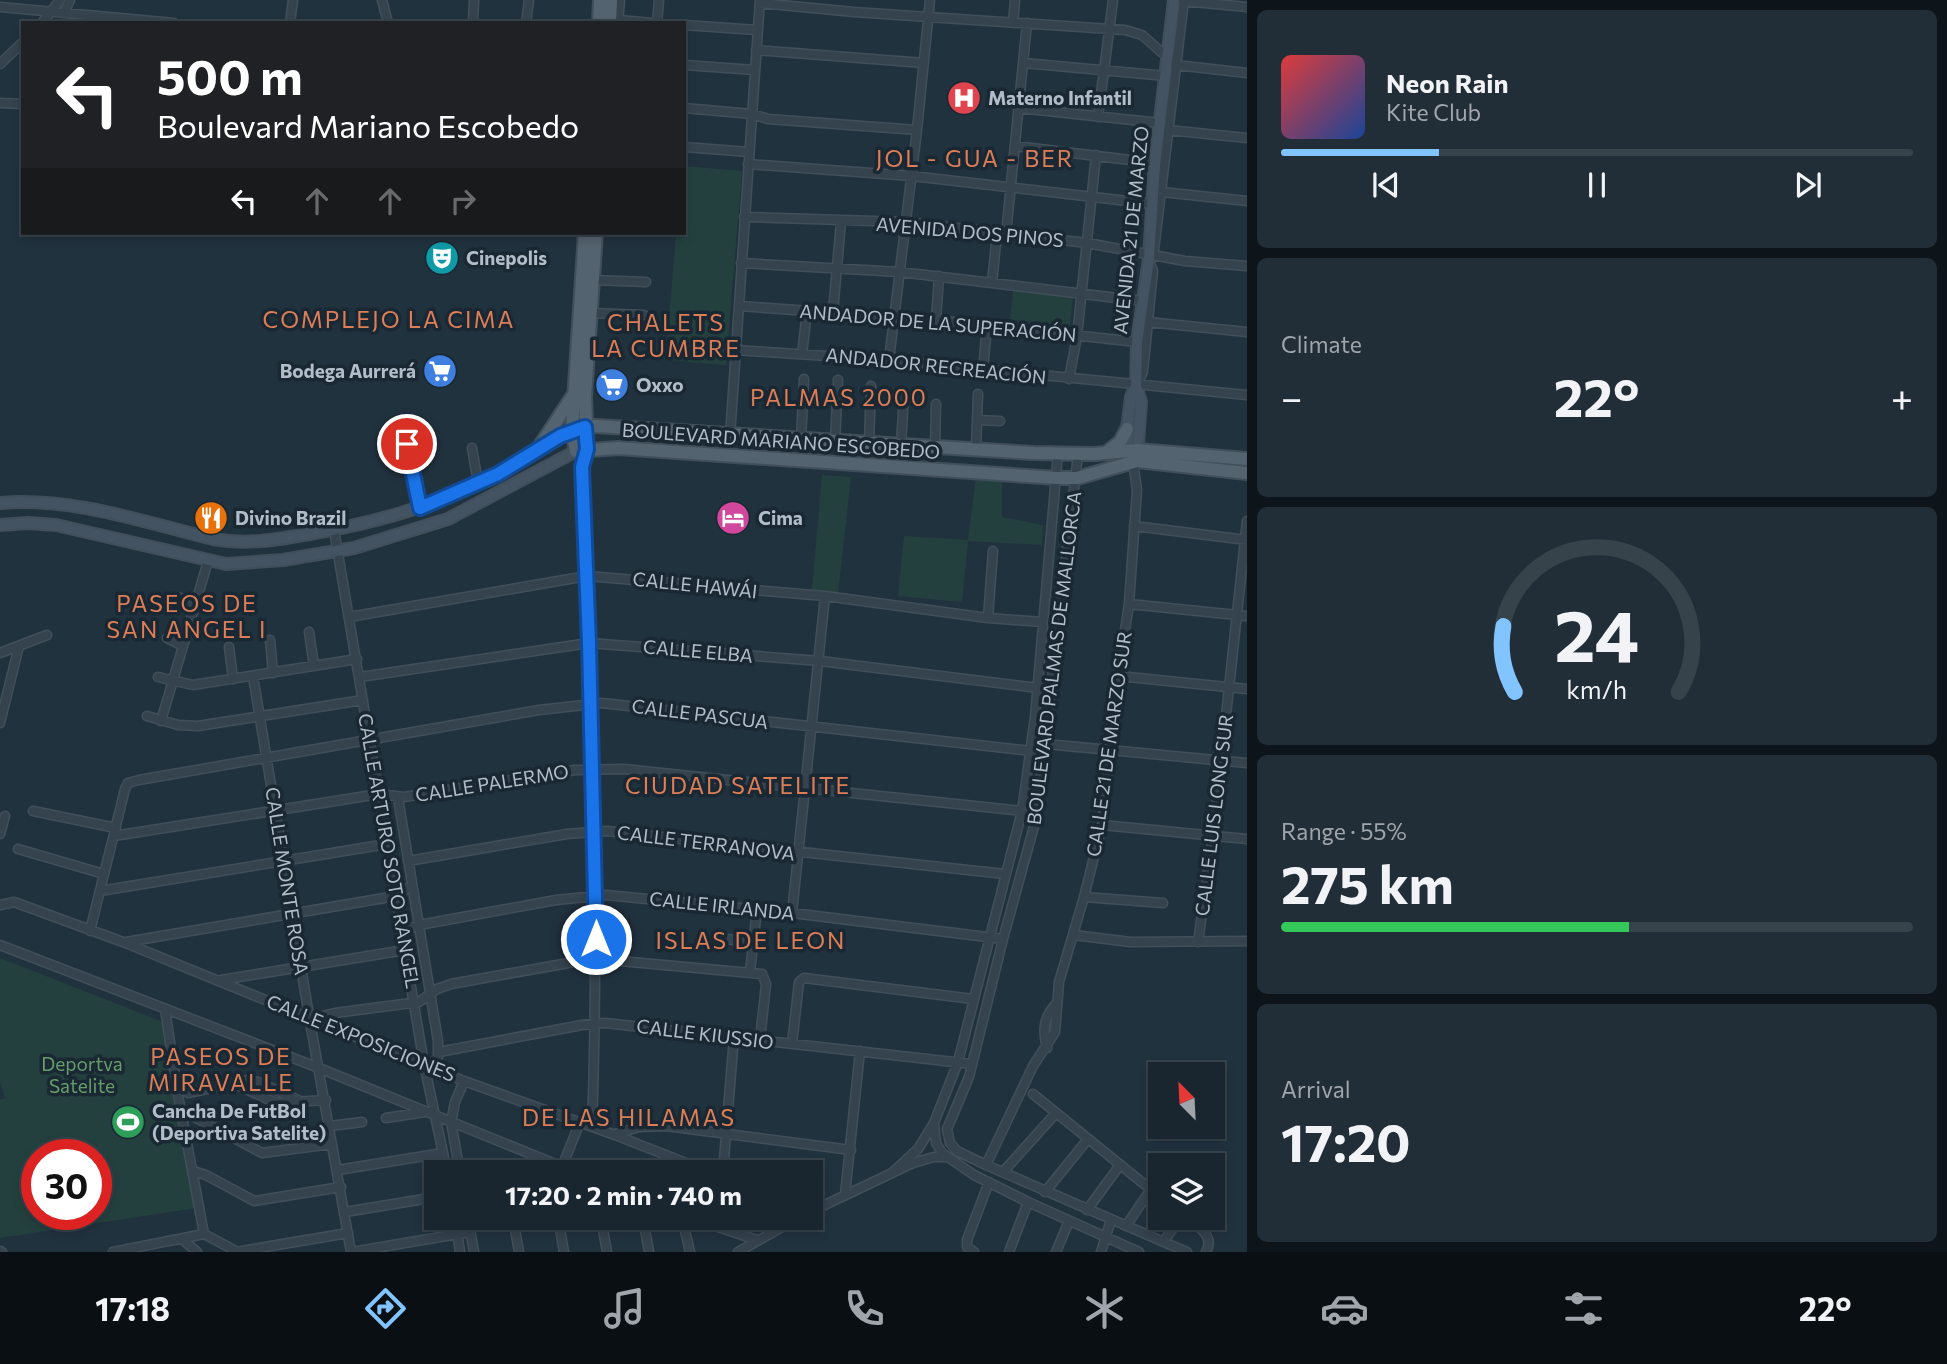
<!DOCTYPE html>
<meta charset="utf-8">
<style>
:root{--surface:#19262f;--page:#222e37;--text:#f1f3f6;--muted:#9fa5aa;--line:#37434b;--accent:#81c4ff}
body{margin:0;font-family:Commissioner,sans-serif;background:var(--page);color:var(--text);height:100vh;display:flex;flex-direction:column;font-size:26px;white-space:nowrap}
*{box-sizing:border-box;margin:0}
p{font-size:23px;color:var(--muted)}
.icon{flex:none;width:38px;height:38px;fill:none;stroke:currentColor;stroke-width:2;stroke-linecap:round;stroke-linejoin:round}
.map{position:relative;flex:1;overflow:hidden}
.side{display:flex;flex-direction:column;gap:10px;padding:10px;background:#0e151a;width:700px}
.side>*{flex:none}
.hud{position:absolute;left:21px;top:21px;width:665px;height:214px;border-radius:0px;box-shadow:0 4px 10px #0003,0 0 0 2px var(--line);background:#202124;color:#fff;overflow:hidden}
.needle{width:46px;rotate:336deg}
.tools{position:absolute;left:1148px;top:1062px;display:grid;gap:14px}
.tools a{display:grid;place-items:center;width:77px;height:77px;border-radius:0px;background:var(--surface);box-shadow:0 4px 10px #0003,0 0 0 2px var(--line);font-size:35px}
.speed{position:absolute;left:21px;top:1139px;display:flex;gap:14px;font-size:35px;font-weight:700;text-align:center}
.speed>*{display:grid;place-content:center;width:91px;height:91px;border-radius:50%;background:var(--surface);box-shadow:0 4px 10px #0003,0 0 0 2px var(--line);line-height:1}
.speed .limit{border:10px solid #d22;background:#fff;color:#111}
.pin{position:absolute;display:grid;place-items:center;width:60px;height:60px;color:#fff;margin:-30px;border:4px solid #fff;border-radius:50%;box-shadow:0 2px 7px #0007}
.me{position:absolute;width:77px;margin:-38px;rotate:0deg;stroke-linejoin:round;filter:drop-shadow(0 0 5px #0008)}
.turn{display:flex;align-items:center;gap:24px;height:147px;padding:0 21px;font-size:32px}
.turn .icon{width:91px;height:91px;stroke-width:2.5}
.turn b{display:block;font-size:49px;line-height:60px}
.lanes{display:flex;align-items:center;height:66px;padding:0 21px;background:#0003;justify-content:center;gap:35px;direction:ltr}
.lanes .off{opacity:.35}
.big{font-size:52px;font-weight:700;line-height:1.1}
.side .card{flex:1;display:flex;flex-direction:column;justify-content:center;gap:10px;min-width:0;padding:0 24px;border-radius:10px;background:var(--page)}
.side .dial{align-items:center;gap:0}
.dial svg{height:182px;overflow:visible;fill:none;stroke:var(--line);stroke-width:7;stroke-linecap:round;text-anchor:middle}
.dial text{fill:var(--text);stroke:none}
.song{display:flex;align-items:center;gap:21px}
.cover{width:84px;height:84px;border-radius:10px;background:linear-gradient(135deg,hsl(0 70% 55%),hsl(220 70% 35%))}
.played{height:7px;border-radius:4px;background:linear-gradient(90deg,var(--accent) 25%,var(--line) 25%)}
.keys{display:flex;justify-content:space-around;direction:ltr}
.heat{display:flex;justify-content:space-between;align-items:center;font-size:38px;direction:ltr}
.charge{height:10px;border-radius:5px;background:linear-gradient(90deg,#34c759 55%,var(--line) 0)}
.trip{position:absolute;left:424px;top:1160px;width:399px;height:70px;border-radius:0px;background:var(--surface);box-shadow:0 4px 10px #0003,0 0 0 2px var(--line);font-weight:700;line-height:70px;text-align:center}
.dock{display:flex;height:112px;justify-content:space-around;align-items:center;background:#0a0f13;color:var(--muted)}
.dock .icon{width:49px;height:49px}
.dock .on{color:var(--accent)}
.dock b{font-size:32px;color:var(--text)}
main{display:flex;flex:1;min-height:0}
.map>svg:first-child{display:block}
</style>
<main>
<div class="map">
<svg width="1247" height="1252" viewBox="0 0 1247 1252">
<rect width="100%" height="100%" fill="#21323f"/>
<path fill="#23403f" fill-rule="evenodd" d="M684,166L742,171L726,365L666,360L676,233H684Z
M1013,291L1073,297L1070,326L1010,320Z
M822,475L851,477L838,593L812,590Z
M976,478L1002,480V517L1043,525L1042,545L968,541L962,602L898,596L904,536L968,540Z
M0,958L163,1022L196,1208L0,1238V1100L5,1098L0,1082ZM37,1155H96V1214H37Z"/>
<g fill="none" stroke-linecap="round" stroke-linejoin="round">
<g stroke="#414f5a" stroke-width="11">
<path id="street" d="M382,0L388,23
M1183,1L1247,7
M760,3L854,12L1125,30L1142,35L1176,65L1247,73
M0,7L174,23
M64,13L70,0
M619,20L653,23
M42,23L60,0
M290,23L293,0
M473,23L474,0
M526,23L529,0
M618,23L620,0
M657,23L659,0
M1013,23L1015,0
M684,25L757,30
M756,50L924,63
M1024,63L1166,76
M0,64L23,42
M684,65L755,70
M0,103L23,104
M684,108L752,114L768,119L917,130
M1019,108L1160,123
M1098,117L1113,0
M1168,130L1247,138
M1015,146L1155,163
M684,147L749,152
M748,164L912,176L1153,204
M1162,192L1247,201
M744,217L906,222L1087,243L1185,261L1247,266
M1006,234L1027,23
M1154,250L1184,0
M741,263L900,272L1142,301
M593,280L646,282
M992,283L997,233
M739,306L936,320L1137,342
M833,312L841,222
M591,313L644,315
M936,320L939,276
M1148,322L1247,332
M735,350L889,360L1247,395
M802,354L807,311
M889,360L917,130L930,0
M983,370L987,326
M1069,379L1077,336L1096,155
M1136,386L1143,372L1153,271L1149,261
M977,420L1000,421
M730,436L760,0
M801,440L804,379
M835,442L838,380
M869,443L871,386
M407,444L420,508
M901,445L904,394
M935,447L936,404
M472,448L478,483
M587,449L582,467C591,687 600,907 592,1126
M976,449L978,394
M1078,454L1036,819L1003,939L969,1077L947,1129L950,1143L957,1151L986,1165L1187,1252
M1134,526L1247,540
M334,530L424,1064L447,1172
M178,597L194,604
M1129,604L1247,616
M349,617L587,576L825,596L988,618L1043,622
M988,618L993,551
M309,632L314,666
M167,638L183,646
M270,640L273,673
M229,647L233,679
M0,653L47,635
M253,676L309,1016L351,1252
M1118,676L1247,689
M158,677L193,685L357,659
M360,677L589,643L820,661L1038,688
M147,716L178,725L198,726L363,700
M161,721L208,561
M0,723L19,646
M1046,744L1247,763
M398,798L438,1041V1057L430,1067
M33,811L116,828
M1102,825L1247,839
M0,834L5,816
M114,836L379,794L404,797L575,770L624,769L1022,811
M18,849L104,874
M408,861L567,834L607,831L1005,874
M100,891L387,844
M1084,897L1163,903
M0,905L14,902L123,942L464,1081L615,1135L709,1172
M792,913L825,596
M402,930L419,925L556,900L606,895L792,913L1003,939
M90,931L125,789L128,783L139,780L539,710L602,703L1032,751
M1074,935L1130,942L1247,941
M727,939L753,943
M126,942L396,896L411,886
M1198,942L1213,836L1247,521
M0,945L319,1068L575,1172
M750,972L757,909
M221,980L405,950
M165,1009L178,1095L204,1234
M314,1018L335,1013L419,1002L437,989L451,984L585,960H609L762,974L766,984L760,1040
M792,1044L799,982L804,978L973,999
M1047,1048C1042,1030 1044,1016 1057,1003
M439,1052L582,1025L605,1023L972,1064
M233,1083L276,1103L326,1100
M188,1093L248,1080L258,1082L300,1101
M1033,1094L1160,1197
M181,1110L262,1153L332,1144
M386,1118L425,1112
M934,1123L936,1143L942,1153L974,1175L1028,1202L1139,1252
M330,1126L362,1122
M615,1134L639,1127L666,1126L851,1150
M986,1165L1033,1066L1055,1032L1059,982L1084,897L1102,825L1118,676L1129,604L1137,490L1134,469L1137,461
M562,1167L580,1122
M338,1170L443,1153
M193,1171L206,1175L254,1201L341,1187
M460,1172L451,1122L455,1102L464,1081
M723,1172L734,1037
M893,1172L918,1149L934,1123L958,1062L1022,811L1035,717L1058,453
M1003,1172L1056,1113
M1045,1192L1088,1139
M845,1195L860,1051
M1087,1210L1120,1165
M345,1212L436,1197
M810,1212L913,1163L934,1157H947
M455,1218L460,1252
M468,1218L474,1252
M513,1218L519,1252
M558,1218L564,1252
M601,1218L607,1252
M643,1218L649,1252
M682,1218L690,1252
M691,1218L757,1240
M1187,1218C1199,1227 1215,1236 1206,1252
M1126,1226L1151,1189
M204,1234L238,1252
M182,1239L197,1252
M1164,1241L1180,1218
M0,1251L2,1252
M113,1252L204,1234
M236,1252L348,1233
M352,1252L470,1232
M738,1252L798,1218
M974,1252L967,1247V1240L989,1182
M1009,1252L1028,1202
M1056,1252L1069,1221
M1101,1252L1111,1220"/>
</g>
<g stroke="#414f5a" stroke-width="14">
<path id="secondary" d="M1136,386L1141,402L1137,456
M1127,459V429L1131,397L1136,386L1137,342L1149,259L1155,163L1174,0
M0,503C73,497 143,522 213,539C246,545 276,540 309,534C375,523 438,506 498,474C523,460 546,443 572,430
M0,525L28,523L56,525L226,564L283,560L354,548L448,519L576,451"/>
</g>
<g stroke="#414f5a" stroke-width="16">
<path id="primary" d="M599,23L600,0
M610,23L611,0
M585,233L572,430L576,451L618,448L1057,478H1077L1137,461L1247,473
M572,430L596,426L1033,453L1094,454L1138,450L1247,459
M538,449L574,394
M587,449L585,396L596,233
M1107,452L1120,442L1127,429"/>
</g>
<use href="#street" stroke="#35434e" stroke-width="8"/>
<use href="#secondary" stroke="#435362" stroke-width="10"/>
<use href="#primary" stroke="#53636f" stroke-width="12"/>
</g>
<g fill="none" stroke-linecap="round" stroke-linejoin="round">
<g stroke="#114b97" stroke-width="18">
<path id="route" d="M407,444L420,508L498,474L560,436L585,427L587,449L582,467L589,643L596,939"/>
</g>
<use href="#route" stroke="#1a73e8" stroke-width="12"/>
</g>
<defs>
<g id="hospital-disc" transform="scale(1.75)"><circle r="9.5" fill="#e0444e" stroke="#1a2833"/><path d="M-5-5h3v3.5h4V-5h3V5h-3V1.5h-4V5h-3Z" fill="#fff"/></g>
<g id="theatre-disc" transform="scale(1.75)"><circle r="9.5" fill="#0f9aa8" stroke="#1a2833"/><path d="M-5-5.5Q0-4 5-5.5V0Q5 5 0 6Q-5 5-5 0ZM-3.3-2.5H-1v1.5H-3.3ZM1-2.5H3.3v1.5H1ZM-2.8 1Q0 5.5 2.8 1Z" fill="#fff"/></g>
<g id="supermarket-disc" transform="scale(1.75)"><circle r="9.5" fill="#3f7fe0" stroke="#1a2833"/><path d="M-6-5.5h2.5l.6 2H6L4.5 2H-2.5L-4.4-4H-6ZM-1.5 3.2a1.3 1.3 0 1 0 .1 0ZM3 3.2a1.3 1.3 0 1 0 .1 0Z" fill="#fff"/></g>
<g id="restaurant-disc" transform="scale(1.75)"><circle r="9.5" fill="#e8710a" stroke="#1a2833"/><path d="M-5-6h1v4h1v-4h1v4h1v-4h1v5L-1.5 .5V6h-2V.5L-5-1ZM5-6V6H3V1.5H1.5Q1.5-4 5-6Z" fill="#fff"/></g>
<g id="hotel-disc" transform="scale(1.75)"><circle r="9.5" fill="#d1479c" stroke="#1a2833"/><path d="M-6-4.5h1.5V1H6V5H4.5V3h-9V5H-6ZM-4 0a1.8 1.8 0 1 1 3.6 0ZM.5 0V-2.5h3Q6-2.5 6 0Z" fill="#fff"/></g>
<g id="stadium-disc" transform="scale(1.75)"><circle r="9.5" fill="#2e9e5b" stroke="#1a2833"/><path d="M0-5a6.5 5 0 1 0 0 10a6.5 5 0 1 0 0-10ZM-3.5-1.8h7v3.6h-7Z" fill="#fff"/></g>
</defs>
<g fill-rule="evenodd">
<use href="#hospital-disc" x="964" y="98"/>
<use href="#theatre-disc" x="442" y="258"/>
<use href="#supermarket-disc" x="440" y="371"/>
<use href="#supermarket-disc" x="612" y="385"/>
<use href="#restaurant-disc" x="211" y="518"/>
<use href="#hotel-disc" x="733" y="518"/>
<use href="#stadium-disc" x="128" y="1122"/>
</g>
<g text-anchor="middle" stroke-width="7" stroke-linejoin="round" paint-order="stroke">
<g font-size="19" font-weight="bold" fill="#b1beca" stroke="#1a2833" text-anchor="start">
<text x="988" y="105">Materno Infantil</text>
<text x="466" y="265">Cinepolis</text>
<text x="416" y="378" text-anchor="end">Bodega Aurrerá</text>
<text x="636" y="392">Oxxo</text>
<text x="235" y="525">Divino Brazil</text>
<text x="758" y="525">Cima</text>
<text x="152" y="1118">Cancha De FutBol<tspan x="152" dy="22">(Deportiva Satelite)</tspan></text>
</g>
<g font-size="19" fill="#b1beca" stroke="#1a2833">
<text transform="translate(1131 230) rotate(-84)" y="7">AVENIDA 21 DE MARZO</text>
<text transform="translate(970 232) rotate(5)" y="7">AVENIDA DOS PINOS</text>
<text transform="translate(938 323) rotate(5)" y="7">ANDADOR DE LA SUPERACIÓN</text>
<text transform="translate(936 366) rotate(6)" y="7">ANDADOR RECREACIÓN</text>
<text transform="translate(781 441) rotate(4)" y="7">BOULEVARD MARIANO ESCOBEDO</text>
<text transform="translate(695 585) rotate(6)" y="7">CALLE HAWÁI</text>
<text transform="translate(698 651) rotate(5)" y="7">CALLE ELBA</text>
<text transform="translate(1054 658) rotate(-83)" y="7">BOULEVARD PALMAS DE MALLORCA</text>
<text transform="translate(700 714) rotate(7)" y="7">CALLE PASCUA</text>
<text transform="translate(1109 744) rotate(-82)" y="7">CALLE 21 DE MARZO SUR</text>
<text transform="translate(492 783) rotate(-9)" y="7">CALLE PALERMO</text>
<text transform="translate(1214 815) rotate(-83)" y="7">CALLE LUIS LONG SUR</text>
<text transform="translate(706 843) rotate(7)" y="7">CALLE TERRANOVA</text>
<text transform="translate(389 851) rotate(80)" y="7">CALLE ARTURO SOTO RANGEL</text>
<text transform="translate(287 881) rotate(81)" y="7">CALLE MONTE ROSA</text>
<text transform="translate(722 906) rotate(6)" y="7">CALLE IRLANDA</text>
<text transform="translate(705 1034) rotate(7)" y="7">CALLE KIUSSIO</text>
<text transform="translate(361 1038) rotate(22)" y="7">CALLE EXPOSICIONES</text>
</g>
<g font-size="19" fill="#669d6a" stroke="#1a2833">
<text x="82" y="1071">Deportva<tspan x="82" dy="22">Satelite</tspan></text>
</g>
<g font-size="23" letter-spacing="2" fill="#de7e57" stroke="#1a2833">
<text x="975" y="167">JOL - GUA - BER</text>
<text x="389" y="328">COMPLEJO LA CIMA</text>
<text x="666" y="331">CHALETS<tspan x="666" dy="26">LA CUMBRE</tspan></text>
<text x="839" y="406">PALMAS 2000</text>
<text x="187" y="612">PASEOS DE<tspan x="187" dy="26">SAN ANGEL I</tspan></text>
<text x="738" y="794">CIUDAD SATELITE</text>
<text x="751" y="949">ISLAS DE LEON</text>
<text x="221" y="1065">PASEOS DE<tspan x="221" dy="26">MIRAVALLE</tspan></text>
<text x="629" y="1126">DE LAS HILAMAS</text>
</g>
</g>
</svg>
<div class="tools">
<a><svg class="needle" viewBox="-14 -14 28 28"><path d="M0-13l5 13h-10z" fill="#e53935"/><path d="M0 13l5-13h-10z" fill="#9fa5aa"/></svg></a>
<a><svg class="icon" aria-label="layers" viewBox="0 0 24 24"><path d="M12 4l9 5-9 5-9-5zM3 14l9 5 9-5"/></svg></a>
</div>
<div class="speed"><div class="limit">30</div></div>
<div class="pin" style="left:407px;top:444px;background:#d93025"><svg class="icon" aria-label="arrive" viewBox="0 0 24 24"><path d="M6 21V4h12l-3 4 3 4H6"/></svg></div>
<svg class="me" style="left:596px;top:939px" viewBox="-20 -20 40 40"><circle r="17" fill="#1a73e8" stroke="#fff" stroke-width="3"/><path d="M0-11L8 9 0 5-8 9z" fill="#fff"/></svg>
<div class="trip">17:20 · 2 min · 740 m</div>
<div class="hud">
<div class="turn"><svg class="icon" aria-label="left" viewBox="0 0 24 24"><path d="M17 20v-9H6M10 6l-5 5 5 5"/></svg><div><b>500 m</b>Boulevard Mariano Escobedo</div></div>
<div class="lanes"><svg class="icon" aria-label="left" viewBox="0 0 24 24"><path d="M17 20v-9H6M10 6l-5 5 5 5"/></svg><svg class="icon off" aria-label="ahead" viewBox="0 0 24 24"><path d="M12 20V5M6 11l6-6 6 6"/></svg><svg class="icon off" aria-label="ahead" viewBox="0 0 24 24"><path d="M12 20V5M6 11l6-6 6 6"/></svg><svg class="icon off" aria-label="right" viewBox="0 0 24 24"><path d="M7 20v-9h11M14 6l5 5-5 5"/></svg></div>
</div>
</div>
<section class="side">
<div class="card">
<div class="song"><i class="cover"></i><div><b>Neon Rain</b><p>Kite Club</p></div></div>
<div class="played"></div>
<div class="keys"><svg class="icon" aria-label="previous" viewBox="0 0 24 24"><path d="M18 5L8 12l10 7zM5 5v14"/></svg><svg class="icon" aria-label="pause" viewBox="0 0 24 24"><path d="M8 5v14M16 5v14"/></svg><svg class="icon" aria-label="next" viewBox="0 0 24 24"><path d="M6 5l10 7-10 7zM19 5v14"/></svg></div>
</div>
<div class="card"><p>Climate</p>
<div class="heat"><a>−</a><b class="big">22°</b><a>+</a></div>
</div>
<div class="card dial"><svg viewBox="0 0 100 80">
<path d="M14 69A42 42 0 1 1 86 69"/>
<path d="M14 69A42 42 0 0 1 9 40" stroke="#81c4ff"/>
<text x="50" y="56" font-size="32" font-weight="700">24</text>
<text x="50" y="72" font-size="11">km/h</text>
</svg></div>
<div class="card"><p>Range · 55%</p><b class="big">275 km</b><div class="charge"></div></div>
<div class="card"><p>Arrival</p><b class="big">17:20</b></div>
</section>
</main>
<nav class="dock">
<b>17:18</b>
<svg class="icon on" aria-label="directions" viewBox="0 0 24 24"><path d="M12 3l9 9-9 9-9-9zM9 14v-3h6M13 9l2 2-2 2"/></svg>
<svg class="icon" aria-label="music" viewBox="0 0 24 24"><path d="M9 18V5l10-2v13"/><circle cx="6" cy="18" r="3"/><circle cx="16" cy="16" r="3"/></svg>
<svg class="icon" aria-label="phone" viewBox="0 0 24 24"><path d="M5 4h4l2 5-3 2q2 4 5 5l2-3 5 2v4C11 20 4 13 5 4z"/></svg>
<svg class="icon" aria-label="climate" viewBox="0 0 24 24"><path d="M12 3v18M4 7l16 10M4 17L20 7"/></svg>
<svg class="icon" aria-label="car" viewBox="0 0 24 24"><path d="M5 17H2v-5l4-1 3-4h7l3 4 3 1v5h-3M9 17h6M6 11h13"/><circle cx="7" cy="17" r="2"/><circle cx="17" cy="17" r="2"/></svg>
<svg class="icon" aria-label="filters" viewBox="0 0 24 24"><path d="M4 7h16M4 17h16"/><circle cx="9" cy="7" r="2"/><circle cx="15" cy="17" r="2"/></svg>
<b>22°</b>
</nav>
